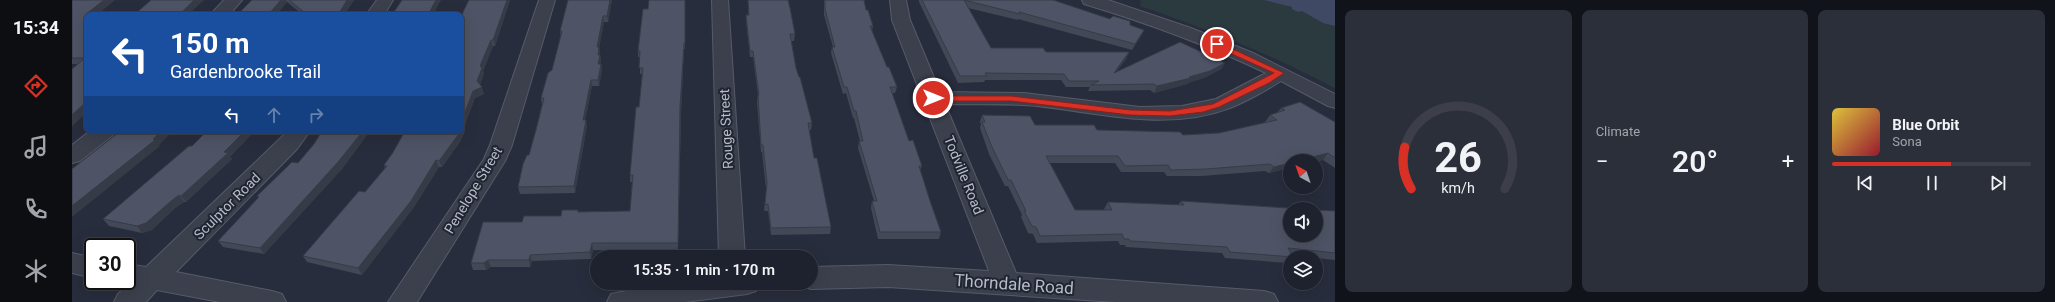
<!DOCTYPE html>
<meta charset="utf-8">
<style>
:root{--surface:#1e222e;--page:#2b2f3a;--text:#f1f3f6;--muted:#a1a4aa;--line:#3c3f4a;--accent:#d93025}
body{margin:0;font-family:Roboto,sans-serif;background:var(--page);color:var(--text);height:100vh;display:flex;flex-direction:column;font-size:15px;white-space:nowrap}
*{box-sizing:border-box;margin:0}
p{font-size:13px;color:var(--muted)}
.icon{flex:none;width:22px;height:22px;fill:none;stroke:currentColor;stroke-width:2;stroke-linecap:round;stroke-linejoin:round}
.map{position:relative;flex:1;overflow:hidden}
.sheet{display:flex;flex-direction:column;gap:10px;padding:10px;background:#101319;width:720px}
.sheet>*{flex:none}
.hud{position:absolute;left:12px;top:12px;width:380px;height:122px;border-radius:8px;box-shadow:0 4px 16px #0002,0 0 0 1px var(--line);background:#1a4fa0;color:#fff;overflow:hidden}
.needle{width:26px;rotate:320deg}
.fabs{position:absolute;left:1211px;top:154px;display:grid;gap:8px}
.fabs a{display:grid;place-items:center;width:40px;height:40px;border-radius:50%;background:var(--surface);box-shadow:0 4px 16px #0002,0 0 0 1px var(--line);font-size:20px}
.speed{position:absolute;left:12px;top:238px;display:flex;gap:8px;font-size:20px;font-weight:700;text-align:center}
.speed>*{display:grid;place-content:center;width:52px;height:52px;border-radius:50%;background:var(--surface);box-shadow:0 4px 16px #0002,0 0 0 1px var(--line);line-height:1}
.speed .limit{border:2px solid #111;border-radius:6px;background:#fff;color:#111}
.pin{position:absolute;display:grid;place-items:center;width:34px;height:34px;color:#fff;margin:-17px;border:2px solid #fff;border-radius:50%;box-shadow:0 1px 4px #0007}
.me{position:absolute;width:44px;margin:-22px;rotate:90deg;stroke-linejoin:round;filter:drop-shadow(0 0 3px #0008)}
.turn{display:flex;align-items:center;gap:14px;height:84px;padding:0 20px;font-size:18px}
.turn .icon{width:52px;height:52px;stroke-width:2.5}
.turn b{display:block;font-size:28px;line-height:34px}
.lanes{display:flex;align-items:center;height:38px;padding:0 20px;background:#0003;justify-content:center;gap:20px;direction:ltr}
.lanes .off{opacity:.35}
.big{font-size:30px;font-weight:600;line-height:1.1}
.sheet .widget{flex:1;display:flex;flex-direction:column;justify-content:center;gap:6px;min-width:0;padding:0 14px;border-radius:8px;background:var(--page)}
.sheet .dial{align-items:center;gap:0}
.dial svg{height:104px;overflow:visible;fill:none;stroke:var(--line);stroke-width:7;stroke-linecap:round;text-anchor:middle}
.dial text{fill:var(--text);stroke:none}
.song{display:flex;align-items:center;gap:12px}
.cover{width:48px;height:48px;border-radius:6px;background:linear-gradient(135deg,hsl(50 70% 55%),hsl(350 70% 35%))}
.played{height:4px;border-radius:2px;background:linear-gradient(90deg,var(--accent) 60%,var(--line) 60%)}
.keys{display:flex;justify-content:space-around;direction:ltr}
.heat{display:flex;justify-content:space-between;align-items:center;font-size:22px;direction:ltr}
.sheet .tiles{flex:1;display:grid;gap:10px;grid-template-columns:repeat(3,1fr)}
.trip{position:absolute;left:518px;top:250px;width:228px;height:40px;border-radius:20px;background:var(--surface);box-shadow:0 4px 16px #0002,0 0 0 1px var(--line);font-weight:600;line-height:40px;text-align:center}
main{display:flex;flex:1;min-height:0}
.menu{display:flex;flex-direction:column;width:72px;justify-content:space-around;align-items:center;background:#0c0e12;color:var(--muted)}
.menu .icon{width:28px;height:28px}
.menu .current{color:var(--accent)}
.menu b{font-size:18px;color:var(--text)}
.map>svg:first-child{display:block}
</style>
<main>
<nav class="menu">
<b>15:34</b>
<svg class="icon current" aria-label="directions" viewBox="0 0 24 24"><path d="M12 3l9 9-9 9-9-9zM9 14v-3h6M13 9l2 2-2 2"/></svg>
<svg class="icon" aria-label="music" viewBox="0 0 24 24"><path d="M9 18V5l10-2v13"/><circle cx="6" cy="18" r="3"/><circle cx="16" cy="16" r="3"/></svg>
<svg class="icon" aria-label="phone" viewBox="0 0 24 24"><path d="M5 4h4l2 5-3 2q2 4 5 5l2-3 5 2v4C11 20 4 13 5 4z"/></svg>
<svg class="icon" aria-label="climate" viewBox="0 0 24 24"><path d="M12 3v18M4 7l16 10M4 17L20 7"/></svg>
</nav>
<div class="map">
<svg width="1263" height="302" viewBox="0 0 1263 302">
<rect width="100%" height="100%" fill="#282d3d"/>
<path fill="#2b3a3f" d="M1069,0H1263V88C1200,55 1135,29 1068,6Z"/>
<path fill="#404964" d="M1192,0H1263V26L1251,23L1230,11L1226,12L1220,9V7Z"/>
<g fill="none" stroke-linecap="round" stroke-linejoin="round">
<g stroke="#565b68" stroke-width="2">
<path id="minor" d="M152,0H170L157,15H138Z
M305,0H321L312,15H294Z
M467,0H483L440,145L433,161L345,302H316L412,159L418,145Z
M640,0H656L673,257H647Z
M818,0H834L838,20L868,92L952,93L1068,107L1110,106L1144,99L1194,73C1135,45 1075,23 1012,4L1010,0H1036L1119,28L1181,53L1263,94V108L1256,106L1209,81C1193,91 1176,101 1158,108C1094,132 1029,113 965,106C934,103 904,105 873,104L944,273L1192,291L1202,294L1206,302H1044L816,287L739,289L730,286L728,283H739V267L816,265L917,271L820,20Z
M18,131H43L40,136L8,161L0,163V145Z
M216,131H238L225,149L104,272L200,291L210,294L214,302H148L85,290L74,302H42L46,294L55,286L45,281H55V264L74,267Z
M0,253L21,258V278L0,273Z
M595,283H688L684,291L675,294L613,302H535L539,294Z"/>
</g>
<use href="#minor" fill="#3c404d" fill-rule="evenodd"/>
</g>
<path fill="#434857" d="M0,0L15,15V112L0,126L5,64H0Z
M180,0H282L272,15H230V14L215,2L204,15H165Z
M438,0L423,46H421L411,71L412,74L408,84L412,94L403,98L392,127L393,131L388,142L370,167H367L342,207L290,275L235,262L231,256L293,192L313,168L312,165L320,154L389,131L390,21V18Z
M540,0L536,22H532L527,47L529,61L528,64H529L530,70L527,86H520L513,120L515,126L503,193L448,194L446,187L457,155L464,130L470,105L469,98L480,70L489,37L488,31Z
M613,0V49H612L609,113L606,250H521L519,259L460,261L458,267H419L414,270H401L399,263L450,222L489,216L506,210V212L558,211L560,182H558V175L567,107L570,74H568V57H566V51L576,9Z
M676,0H716L723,34L722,41H719L724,68L740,123L739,130H737L742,158L759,227L758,234L699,235L696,211H692L694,189L690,152H689L685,102L686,95L681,57H678L674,21V15H676Z
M752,0H792L794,10L801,26L800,31L815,67L825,87L823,93H820L837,141L850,166L848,170L858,201L869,232L867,239H806L799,208L800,201H802L786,148L787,141H788L782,118H781L774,93L771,94L759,53L760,47H761L752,15Z
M847,0H981L1072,30L1069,36L1060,50L946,19V20L896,8L919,48L974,52H1057L1054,59L1044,72L1153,63L1149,69L1134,77L1116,83L1115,84L1082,93L1078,90L1016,91L1018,87H994L989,80H913L912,82L886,83L847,2Z
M1209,108L1263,122V168L1251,160L1197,173L1193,171L1130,176H1095L1092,172H1049L1043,163H977L1003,210H1033L1032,209L1036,202L1106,205L1109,201L1263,211V260L1244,258V257H1231L1221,256V257H1218V260L1215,263L1153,258L1150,253L1054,247L1053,245H1048L1046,241L965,243L961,234L956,233L949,217L950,215L936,186H933L917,154L908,128L909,124L908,122L910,115L963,125L1025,130L1111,135L1147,133L1194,122H1193L1198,115L1205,113Z
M250,131H298L270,169L192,254L151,247L146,241L186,198L185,196L226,163L242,144Z
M158,157L160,159L114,202H112L103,208L80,230L70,233L37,226L31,219Z"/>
<path fill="#373b47" d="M32,0H43L25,15H15V19L13,15Z
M122,0H132L116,15H107Z
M209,0H214L215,2L204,15H196Z
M275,0H282L272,15H266Z
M364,0H369L361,15H356Z
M435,0H438L423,46L421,40Z
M538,0H540L536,22L535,16Z
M531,16L532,22L526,54L525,47Z
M1072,30L1069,36L1060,50L1063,44Z
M419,40L421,46L411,71L412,74L406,88L405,81L408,66Z
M612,43L609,113L606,250L608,107Z
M527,47L528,54L527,61L526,55Z
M1057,52L1054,59L1039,80L1042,73Z
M528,55L529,61L527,70L526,64Z
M1153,63L1149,69L1134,77L1116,83L1115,84L1082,93L1085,86Z
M529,64L530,70L527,86L526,80Z
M519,80L520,86L512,126L511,120Z
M410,87L412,94L403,98L392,127L393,131L388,142L370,167L367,161L388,131H389V123L401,91Z
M15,101V112L0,126V115Z
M514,120L515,126L503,193L502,186Z
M90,131H101L87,145L88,146L0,217V206Z
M173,131H183L158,157L160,159L114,202L109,196Z
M291,131H298L270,169L192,254L188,248Z
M1256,153L1251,160L1244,162V161H1225Z
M364,160L367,167L342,207L290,275L286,268Z
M1218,163V168L1197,173L1202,167Z
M107,195L112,202L103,208L80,230L70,233L65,226Z
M520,243L521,250L519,259L518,252Z
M458,255L460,261L458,267L457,260Z
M416,260L419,267L414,270L412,263Z"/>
<path fill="#4e5465" stroke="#373b47" d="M0,0H32L13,15H15V101L0,115V69L13,58H0Z
M79,0H122L107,15H62Z
M180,0H209L196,15H165Z
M217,0H275L266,15H230L232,12Z
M330,0H364L356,15H320Z
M397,0H435L421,40H419L408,66L410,68L405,81L410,87L401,91L389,123V23L392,18H390L391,12Z
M496,0H538L535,16H531L525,47H527L526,55H528L526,64H529L526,80H519L511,120H514L502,186L446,187L451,164L455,155H457L464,130L472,98H469L476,73L480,70L490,31H488Z
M577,0H613V43H612L608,107L606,243H520L518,252L458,255L457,260H416L412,263H399L411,222H450L452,216H489L490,210H506V212L558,211L561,175H558L564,107H567L571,68H567L568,51H566L571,9H576Z
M676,0H716L718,8L723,34H718L724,68L727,77H728L740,123H736L742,158H745L759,227L699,228L696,204L693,205L695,183L691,145H689L686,95H687L681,51H678L674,15H677Z
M753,0H792L794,10H796L801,26H798L815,67H817L825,87H818L837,141L841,140L850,166H847L858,201L869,232H808L800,201H805L787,141H791L784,111H782L775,87H772L760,47H763L753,9Z
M850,0H981L1038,19L1041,16L1058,21V25L1072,30L1063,44L947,12L948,14L892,0L919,48H971L974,52H1057L1042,73L1108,42L1153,63L1138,71L1117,77L1119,78L1085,86L1082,84L1019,85L1027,81H997L992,74L913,73L915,76H888Z
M1228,102L1263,122V158L1256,153L1225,161H1218V163L1202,167L1198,164L1134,169L1099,170L1096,165L1053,166L1046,156H974L1003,210H1040L1036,202L1112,205L1109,201L1230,209H1218V235H1244V210L1263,211V253L1216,248L1221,257L1158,252L1155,247L1058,241L1057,239H1052L1050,234L968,236L964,227L960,226L952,211H954L939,180H936L920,147L910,122H913L910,115L958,116L963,125H1022L1025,130L1108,132L1111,135L1147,133L1205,120L1198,115L1213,110L1209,108Z
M389,124H391L389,129Z
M54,131H90L81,139L83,140L0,206V169L46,133L51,134Z
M135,131H173L152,152L156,153L109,196L107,195L98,202L74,223L65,226L31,219L117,146H120Z
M250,131H291L266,162L188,248L146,241L187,197L185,196L220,162L226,163L242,144Z
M333,131H388L386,135L367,161L364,160L339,201L286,268L231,256L287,191L293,192L315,166L312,165L320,154Z"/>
<path fill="#d93025" stroke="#8d1f18" d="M1142,43H1148L1212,73L1197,83L1147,107L1131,112L1098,116L1058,115L939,101H861L857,98L861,96H939L1058,110L1098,111L1141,104L1202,73L1142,46Z"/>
<g text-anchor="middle" stroke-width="4" stroke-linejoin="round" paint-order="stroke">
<g font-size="14" fill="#b8bbc8" stroke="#202532">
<text transform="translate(654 129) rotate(-93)" y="5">Rouge Street</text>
<text transform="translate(892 175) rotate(68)" y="5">Todville Road</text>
<text transform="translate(401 190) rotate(-59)" y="5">Penelope Street</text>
<text transform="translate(155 206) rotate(-45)" y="5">Sculptor Road</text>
</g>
<g font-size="17" fill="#b8bbc8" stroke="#202532">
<text transform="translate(942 284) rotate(4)" y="6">Thorndale Road</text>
</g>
</g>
</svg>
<div class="fabs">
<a><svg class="needle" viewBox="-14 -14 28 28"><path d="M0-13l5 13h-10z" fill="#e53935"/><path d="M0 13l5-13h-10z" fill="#a1a4aa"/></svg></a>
<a><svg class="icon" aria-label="sound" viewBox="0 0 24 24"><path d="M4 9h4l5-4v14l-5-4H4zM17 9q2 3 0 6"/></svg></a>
<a><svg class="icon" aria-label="layers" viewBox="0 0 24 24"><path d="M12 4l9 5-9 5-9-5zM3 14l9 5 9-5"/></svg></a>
</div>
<div class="speed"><div class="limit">30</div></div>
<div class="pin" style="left:1145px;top:44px;background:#d93025"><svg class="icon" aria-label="arrive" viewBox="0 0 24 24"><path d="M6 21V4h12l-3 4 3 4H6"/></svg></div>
<svg class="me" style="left:861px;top:98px" viewBox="-20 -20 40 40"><circle r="17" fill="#d93025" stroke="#fff" stroke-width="3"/><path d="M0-11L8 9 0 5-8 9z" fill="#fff"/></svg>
<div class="trip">15:35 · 1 min · 170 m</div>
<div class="hud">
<div class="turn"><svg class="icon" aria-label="left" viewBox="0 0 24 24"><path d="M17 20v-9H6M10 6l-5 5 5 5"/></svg><div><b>150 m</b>Gardenbrooke Trail</div></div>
<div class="lanes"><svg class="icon" aria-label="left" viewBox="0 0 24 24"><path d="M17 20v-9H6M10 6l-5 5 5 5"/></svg><svg class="icon off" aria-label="ahead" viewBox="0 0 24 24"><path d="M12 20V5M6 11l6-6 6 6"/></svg><svg class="icon off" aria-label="right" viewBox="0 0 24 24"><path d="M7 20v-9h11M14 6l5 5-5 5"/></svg></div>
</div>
</div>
<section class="sheet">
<div class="tiles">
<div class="widget dial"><svg viewBox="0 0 100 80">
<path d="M14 69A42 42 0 1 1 86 69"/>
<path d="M14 69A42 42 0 0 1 9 37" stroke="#d93025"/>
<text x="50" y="56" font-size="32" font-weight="700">26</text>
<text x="50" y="72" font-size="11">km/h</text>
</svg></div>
<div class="widget"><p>Climate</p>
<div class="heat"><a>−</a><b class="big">20°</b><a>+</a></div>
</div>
<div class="widget">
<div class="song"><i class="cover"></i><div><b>Blue Orbit</b><p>Sona</p></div></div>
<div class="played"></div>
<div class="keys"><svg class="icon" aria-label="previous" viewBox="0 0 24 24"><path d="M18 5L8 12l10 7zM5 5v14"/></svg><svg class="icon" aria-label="pause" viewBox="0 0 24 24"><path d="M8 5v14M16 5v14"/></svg><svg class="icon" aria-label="next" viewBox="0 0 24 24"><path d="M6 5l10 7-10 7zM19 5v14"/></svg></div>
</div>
</div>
</section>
</main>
